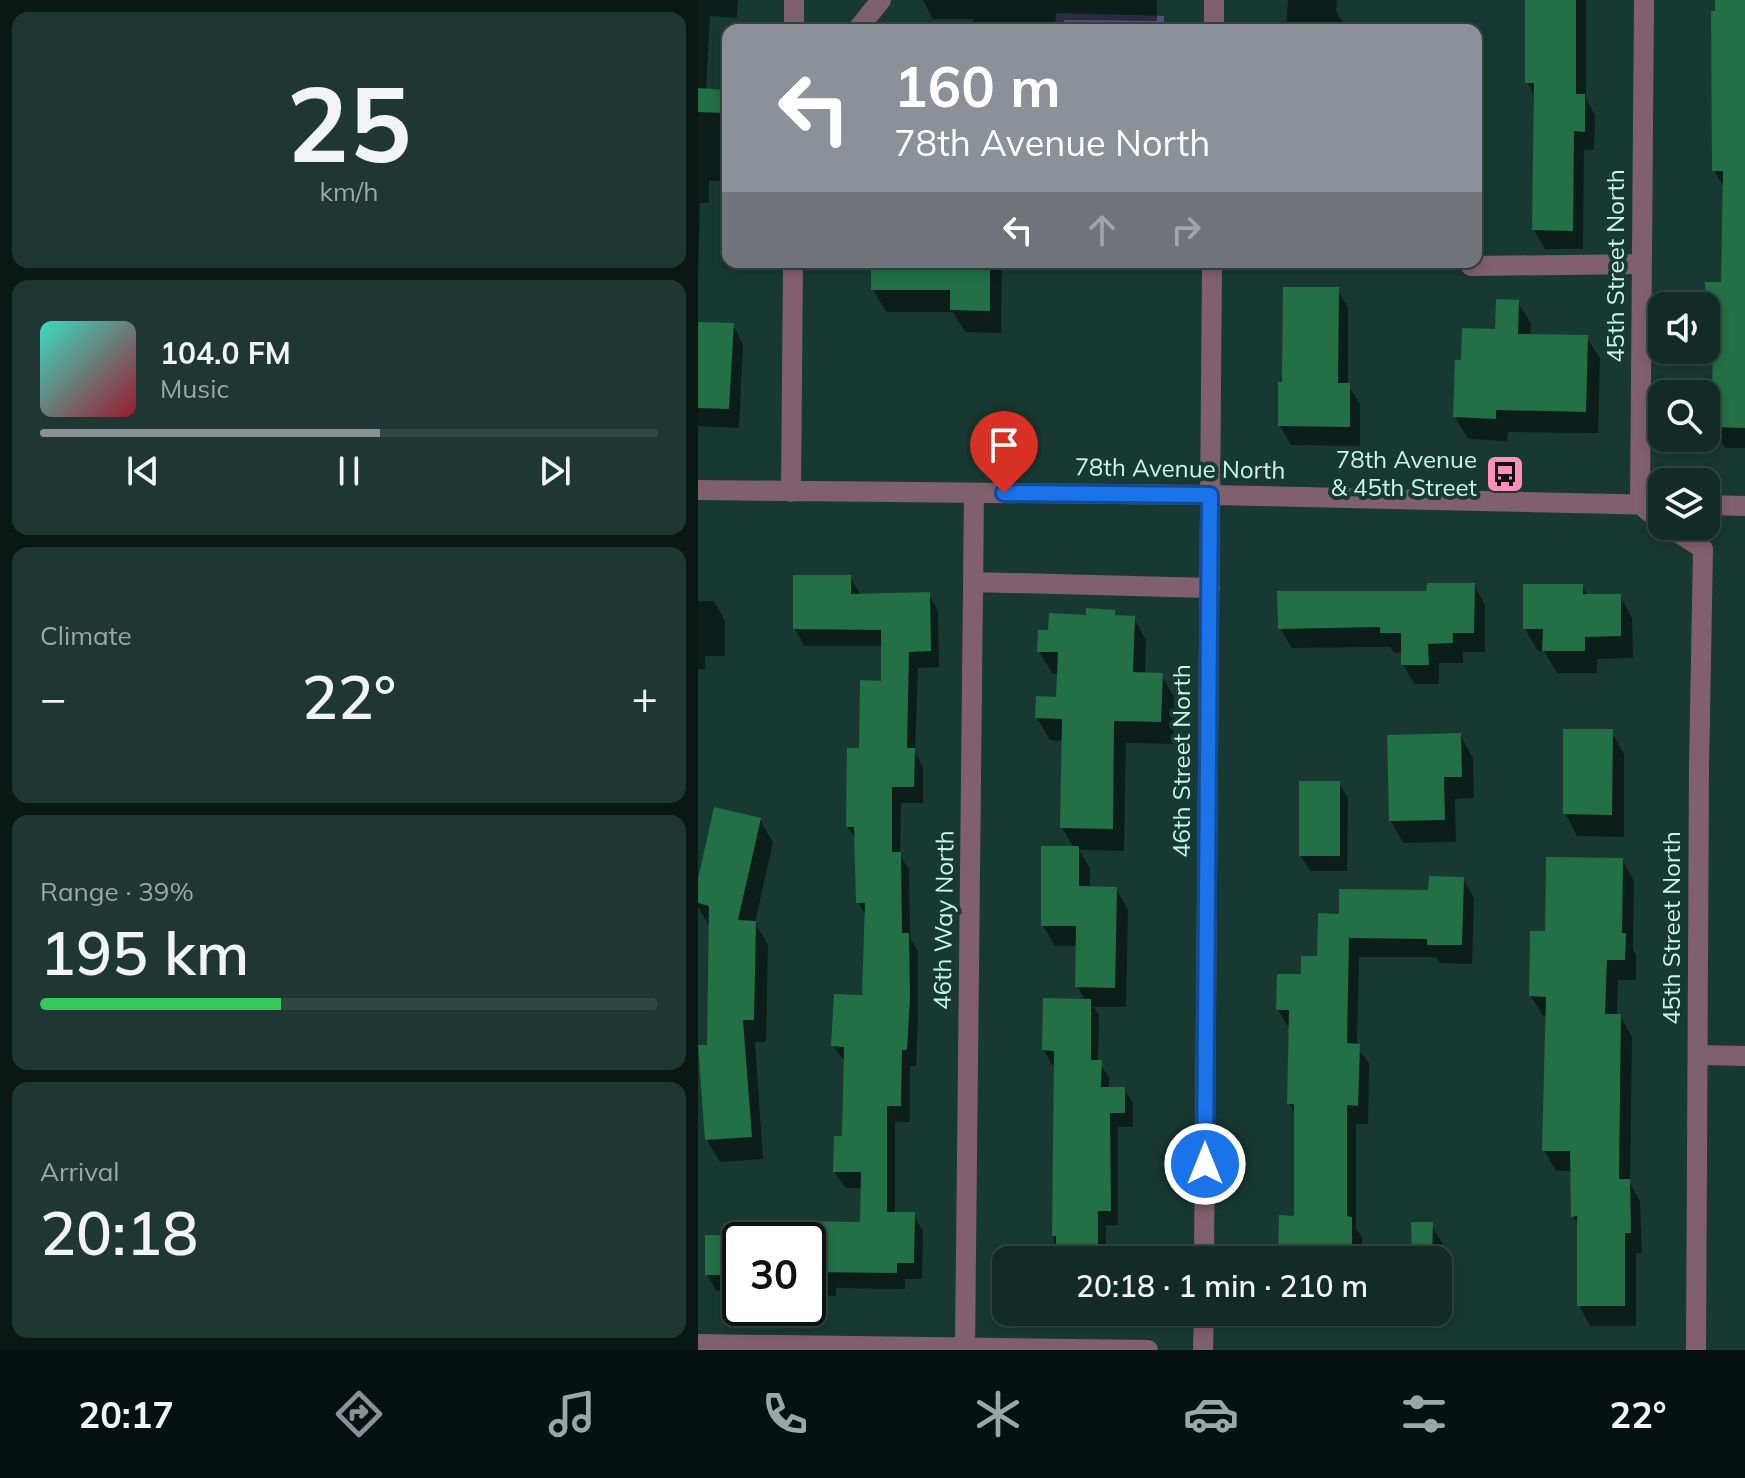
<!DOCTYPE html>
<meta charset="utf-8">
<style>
:root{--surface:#122b25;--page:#1f3732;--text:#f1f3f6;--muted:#9ca7a7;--line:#314742;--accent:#8c9099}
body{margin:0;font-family:Mulish,sans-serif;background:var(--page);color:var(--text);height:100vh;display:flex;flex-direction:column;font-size:30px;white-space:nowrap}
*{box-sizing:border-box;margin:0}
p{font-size:26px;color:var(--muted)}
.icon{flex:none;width:44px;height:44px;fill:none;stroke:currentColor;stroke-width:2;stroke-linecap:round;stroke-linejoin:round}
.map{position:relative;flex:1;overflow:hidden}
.sheet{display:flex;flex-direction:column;gap:12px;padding:12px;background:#0a1814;width:698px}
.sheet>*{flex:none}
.banner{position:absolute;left:24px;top:24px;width:760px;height:244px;border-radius:16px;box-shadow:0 4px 12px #0003,0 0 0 2px var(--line);background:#8c9099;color:#fff;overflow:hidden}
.controls{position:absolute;left:950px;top:292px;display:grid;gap:16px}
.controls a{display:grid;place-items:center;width:72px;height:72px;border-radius:16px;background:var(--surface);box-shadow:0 4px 12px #0003,0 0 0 2px var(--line);font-size:40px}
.speed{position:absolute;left:24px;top:1222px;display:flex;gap:16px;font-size:40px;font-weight:700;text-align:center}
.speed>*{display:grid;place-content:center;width:104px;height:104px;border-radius:50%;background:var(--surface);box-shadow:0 4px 12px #0003,0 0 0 2px var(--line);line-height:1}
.speed .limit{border:4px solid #111;border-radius:12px;background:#fff;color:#111}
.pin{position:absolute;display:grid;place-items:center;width:68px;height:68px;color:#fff;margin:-82px -34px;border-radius:50% 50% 50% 0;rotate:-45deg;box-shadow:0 0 8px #0007}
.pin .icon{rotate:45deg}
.me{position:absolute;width:88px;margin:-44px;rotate:0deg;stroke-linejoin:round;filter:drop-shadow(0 0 6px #0008)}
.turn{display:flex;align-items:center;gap:28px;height:168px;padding:0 40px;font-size:36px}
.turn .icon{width:104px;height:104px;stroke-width:2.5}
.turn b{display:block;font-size:56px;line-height:68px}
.lanes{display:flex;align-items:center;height:76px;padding:0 40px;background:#0003;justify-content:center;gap:40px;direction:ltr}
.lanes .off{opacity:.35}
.big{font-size:60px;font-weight:600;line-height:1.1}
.sheet .widget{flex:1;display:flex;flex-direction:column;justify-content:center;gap:12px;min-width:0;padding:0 28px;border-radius:16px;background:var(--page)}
.sheet .dial{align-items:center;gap:0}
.dial b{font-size:104px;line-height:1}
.song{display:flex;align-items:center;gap:24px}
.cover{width:96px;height:96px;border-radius:12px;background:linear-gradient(135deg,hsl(170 70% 55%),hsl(350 70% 35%))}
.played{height:8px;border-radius:4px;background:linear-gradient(90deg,var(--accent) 55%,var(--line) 55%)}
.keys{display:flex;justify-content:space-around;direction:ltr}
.heat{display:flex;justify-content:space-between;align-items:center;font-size:44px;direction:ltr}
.charge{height:12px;border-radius:6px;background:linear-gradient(90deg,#34c759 39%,var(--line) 0)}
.trip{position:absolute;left:294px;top:1246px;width:460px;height:80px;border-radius:16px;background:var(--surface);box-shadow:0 4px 12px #0003,0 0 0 2px var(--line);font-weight:600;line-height:80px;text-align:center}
.tabs{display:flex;height:128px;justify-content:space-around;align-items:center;background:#07110f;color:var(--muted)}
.tabs .icon{width:56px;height:56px}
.tabs .selected{color:var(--accent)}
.tabs b{font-size:36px;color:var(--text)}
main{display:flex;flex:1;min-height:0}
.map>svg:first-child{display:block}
</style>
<main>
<section class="sheet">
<div class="widget dial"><b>25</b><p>km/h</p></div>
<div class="widget">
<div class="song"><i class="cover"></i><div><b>104.0 FM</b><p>Music</p></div></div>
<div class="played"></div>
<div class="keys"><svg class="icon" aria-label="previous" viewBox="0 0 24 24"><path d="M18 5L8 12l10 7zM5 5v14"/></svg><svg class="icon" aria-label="pause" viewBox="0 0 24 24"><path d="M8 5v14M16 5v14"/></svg><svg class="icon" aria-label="next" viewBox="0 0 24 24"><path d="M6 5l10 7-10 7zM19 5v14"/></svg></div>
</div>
<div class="widget"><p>Climate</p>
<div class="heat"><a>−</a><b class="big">22°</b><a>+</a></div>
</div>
<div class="widget"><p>Range · 39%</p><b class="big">195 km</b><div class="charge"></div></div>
<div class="widget"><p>Arrival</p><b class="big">20:18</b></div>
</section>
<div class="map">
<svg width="1047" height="1350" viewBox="0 0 1047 1350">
<rect width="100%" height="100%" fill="#183931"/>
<path fill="#5b507a" d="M358,13L466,16V30H357Z"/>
<path fill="#0007" d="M0,0H40L39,18L12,16L8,91H24L30,101V181H11V203H2L0,275Z
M225,0H459V21L366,20V30H275V19H235Z
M590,0H639L638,11L649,30H588Z
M828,0H888V99L897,115L896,150H886L885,249H847L836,230L838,99L829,82Z
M1019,0H1047V448H1027L1015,427L1016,367L1007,350L1025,285L1027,190L1016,170Z
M175,262H304L303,333L267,332L255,312H188L175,289Z
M639,289L650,308V385L662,404V446L593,445L582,426L586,384Z
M820,302L833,324L832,336L889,337L902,359L900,433L810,432L809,441L770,439L757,417L765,362L799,331Z
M0,324L35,325L45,344L41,428L0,426Z
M152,577L162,594H231L240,611L241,667L220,668L217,753L225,766V803H203L202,855L211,870L212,938L220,951V1016L218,1066H212V1122H197V1214H215L225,1231L224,1279H207V1289L138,1288V1296L110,1295V1240H42V1291H18L9,1274V1237H110V1223L164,1224L165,1188H147L137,1172L146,1138L147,1062L135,1046L166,997L169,918L160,902L159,841L150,827L163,750L185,683V646H106L97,629Z
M776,585L787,605V652H765V663H741V684H716L705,664V652L696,653L692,647L594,648L582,628L730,593Z
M884,586L890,596H922L934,618L935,658L899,659V673H859L846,651H840L827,629Z
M0,601H16L27,621V656H7V669H0Z
M416,612L419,617L436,618L448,640L447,674L463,675L476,697L475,744L428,743L426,851L381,850L392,868V888L418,889L430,909L428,1007H396L401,1015L400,1062L411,1077V1089H426L435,1103V1127H420V1225H408L407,1260H356L358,1065H354L346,1050L387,1000L379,986L380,946H357L345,926L376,848L364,828L366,741L352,740L339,718L360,699L361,674L354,673L341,651L352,632L390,617Z
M913,731L926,754V837L879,836L867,813Z
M762,735L775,758L776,798L757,799L758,842L705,843L693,821Z
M641,783L650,798L649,871H612L603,856Z
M62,820L75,842L57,923L70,945L68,1042H57L65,1159L22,1162L9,1140L13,925L10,924L0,907V887Z
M924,860L936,881L935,949L938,955V980H920L919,1016H922L934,1037L932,1183L942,1201L944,1253H938V1326H892L881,1305V1226L875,1216L874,1171H858L846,1150L849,1016H845L833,996L849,933Z
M765,879L776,898L774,964L742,963L738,957H661L659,1046L671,1064L670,1124H658V1228L664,1237V1245L715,1244L733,1224L744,1243V1312H727H740V1260H582L598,1218V1116L591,1103V1028L580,1010L621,958L643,916L732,892Z
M346,1312H406V1314L347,1313Z"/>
<path fill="#236f46" d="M827,0H878V94H887V132L876,131L875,231L834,230L836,83H827Z
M1017,0H1047V428L1013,427L1015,351H1008L1007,282H1023L1025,171H1014L1013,11H1017Z
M0,88L26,90L25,113L0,112Z
M173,262H292V311L252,310V290H173Z
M585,287H641L640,383H652V427L580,426V382H584Z
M798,299L821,300L820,334L890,335L888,412L798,410V419L755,417L757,360H763L764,328L797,329Z
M0,322L36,323L31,409L0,408Z
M95,575H153V594L232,592L233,651L211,652L209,748H217L216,787H194V852H203L204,933H211L212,998L209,1050H204L203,1106H189V1212H217L216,1263H199V1273L110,1272V1221L162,1222L163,1172H135L136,1136H144L146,1047L133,1046L136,994L164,995L167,903H158L156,827H148L149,748H161L162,680L183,681V630L95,629Z
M729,583H777L776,633H755V643L730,644L731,665H703V633H682V627L580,629L579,591H728Z
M825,584H885V594H923V636L887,637V651H844L845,629H825Z
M388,608L417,610V615L437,616L435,672L465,673L463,722L416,721L415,829L362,828L364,719L337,718L338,696L358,697L360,652H339L340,630H350L351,613L388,615Z
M865,729H915L914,815L865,814Z
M763,733L764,777H746L747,820L691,821L689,735Z
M601,781H642V856H601Z
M16,807L63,818L40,920L58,921L56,1020H45L54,1137L7,1140L0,1045H9L11,906L0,903V879Z
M343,846H381V886L419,887L417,988L377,987L378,926H343Z
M848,857L925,858L924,933H928L927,960H909L907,1014H923L921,1179H932L933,1233H927V1306H879V1216L873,1217L872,1151H844L848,997L831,996L832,931H847Z
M731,876L766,877L764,945H729V939L651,938L649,1043L662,1044L660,1106L649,1105V1216L654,1217V1260H580L581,1215L596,1216V1104H589L591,1010H578L579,974H603V956H619L620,913L641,914V889L730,890Z
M345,998L393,999V1060H404L403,1087H427V1113H412L413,1211H400V1260H358V1236H354L356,1051L344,1050Z
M713,1222H735L734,1260H714Z
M7,1235H42V1275H7Z"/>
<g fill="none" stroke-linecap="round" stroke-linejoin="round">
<path stroke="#80606c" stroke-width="20" d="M946,0L942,504L951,512
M96,30V0
M159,30L183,0
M516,30V0
M773,266L944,264
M0,490L512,495L964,505
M93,492L95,262
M1008,505L1047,506
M970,526L1005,549L1001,769L998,1350
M275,582L512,588
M1000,1055L1047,1056
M506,1260L514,262
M0,1344L450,1350
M267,1348L276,493
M505,1350L506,1312"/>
</g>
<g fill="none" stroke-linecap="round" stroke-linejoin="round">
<g stroke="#114b97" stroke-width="20">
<path id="route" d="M306,493L512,495L507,1164"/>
</g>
<use href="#route" stroke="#1a73e8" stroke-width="14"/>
</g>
<defs>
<g id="bus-square" transform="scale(2)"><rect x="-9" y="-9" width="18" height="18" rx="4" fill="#ff8ebb" stroke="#183931"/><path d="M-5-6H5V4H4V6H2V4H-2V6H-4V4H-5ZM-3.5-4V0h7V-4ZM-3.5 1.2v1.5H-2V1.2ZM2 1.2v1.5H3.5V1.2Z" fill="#111"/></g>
</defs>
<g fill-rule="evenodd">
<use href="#bus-square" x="807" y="474"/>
</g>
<g text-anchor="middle" stroke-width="8" stroke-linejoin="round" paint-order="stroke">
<g font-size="24" fill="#c7f7e9" stroke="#183931">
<text transform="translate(918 266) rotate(-90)" y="8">45th Street North</text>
<text transform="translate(482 469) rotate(1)" y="8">78th Avenue North</text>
<text transform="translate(484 761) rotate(-90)" y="8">46th Street North</text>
<text transform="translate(246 920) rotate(-89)" y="8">46th Way North</text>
<text transform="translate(974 928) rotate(-90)" y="8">45th Street North</text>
</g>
<g font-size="24" fill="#c7f7e9" stroke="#183931" text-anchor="end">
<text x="779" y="468">78th Avenue<tspan x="779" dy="28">&amp; 45th Street</tspan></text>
</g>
</g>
</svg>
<div class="controls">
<a><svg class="icon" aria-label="sound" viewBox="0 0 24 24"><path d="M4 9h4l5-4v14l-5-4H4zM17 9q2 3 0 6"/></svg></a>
<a><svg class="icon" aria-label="search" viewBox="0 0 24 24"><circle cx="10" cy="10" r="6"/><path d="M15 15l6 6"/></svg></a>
<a><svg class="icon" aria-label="layers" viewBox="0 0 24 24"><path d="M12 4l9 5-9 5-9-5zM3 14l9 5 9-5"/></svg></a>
</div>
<div class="speed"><div class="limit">30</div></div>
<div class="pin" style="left:306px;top:493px;background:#d93025"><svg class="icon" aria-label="arrive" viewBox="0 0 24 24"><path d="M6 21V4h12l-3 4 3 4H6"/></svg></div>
<svg class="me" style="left:507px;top:1164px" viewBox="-20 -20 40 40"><circle r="17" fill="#1a73e8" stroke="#fff" stroke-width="3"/><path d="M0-11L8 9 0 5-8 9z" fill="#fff"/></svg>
<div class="trip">20:18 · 1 min · 210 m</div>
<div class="banner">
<div class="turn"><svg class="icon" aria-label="left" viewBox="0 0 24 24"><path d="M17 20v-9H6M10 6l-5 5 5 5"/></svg><div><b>160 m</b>78th Avenue North</div></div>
<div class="lanes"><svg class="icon" aria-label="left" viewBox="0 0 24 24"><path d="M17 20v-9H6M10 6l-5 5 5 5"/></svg><svg class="icon off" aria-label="ahead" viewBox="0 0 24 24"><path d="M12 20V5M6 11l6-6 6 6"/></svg><svg class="icon off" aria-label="right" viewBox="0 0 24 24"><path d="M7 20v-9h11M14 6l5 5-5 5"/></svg></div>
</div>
</div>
</main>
<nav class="tabs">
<b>20:17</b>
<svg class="icon selected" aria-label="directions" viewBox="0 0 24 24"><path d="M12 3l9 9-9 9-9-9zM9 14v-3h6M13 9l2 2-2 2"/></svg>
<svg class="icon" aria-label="music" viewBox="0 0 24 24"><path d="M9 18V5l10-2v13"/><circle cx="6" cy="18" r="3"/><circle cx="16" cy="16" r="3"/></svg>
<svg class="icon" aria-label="phone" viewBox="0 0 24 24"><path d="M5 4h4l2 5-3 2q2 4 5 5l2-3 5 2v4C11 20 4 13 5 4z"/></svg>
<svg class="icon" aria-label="climate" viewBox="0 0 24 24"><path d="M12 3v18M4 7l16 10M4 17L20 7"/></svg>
<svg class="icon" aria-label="car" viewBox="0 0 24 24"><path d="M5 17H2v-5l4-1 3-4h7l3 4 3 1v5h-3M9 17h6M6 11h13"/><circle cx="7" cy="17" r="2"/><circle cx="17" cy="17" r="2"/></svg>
<svg class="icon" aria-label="filters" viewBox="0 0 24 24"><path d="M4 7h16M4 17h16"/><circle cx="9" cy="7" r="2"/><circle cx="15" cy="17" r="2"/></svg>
<b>22°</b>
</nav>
